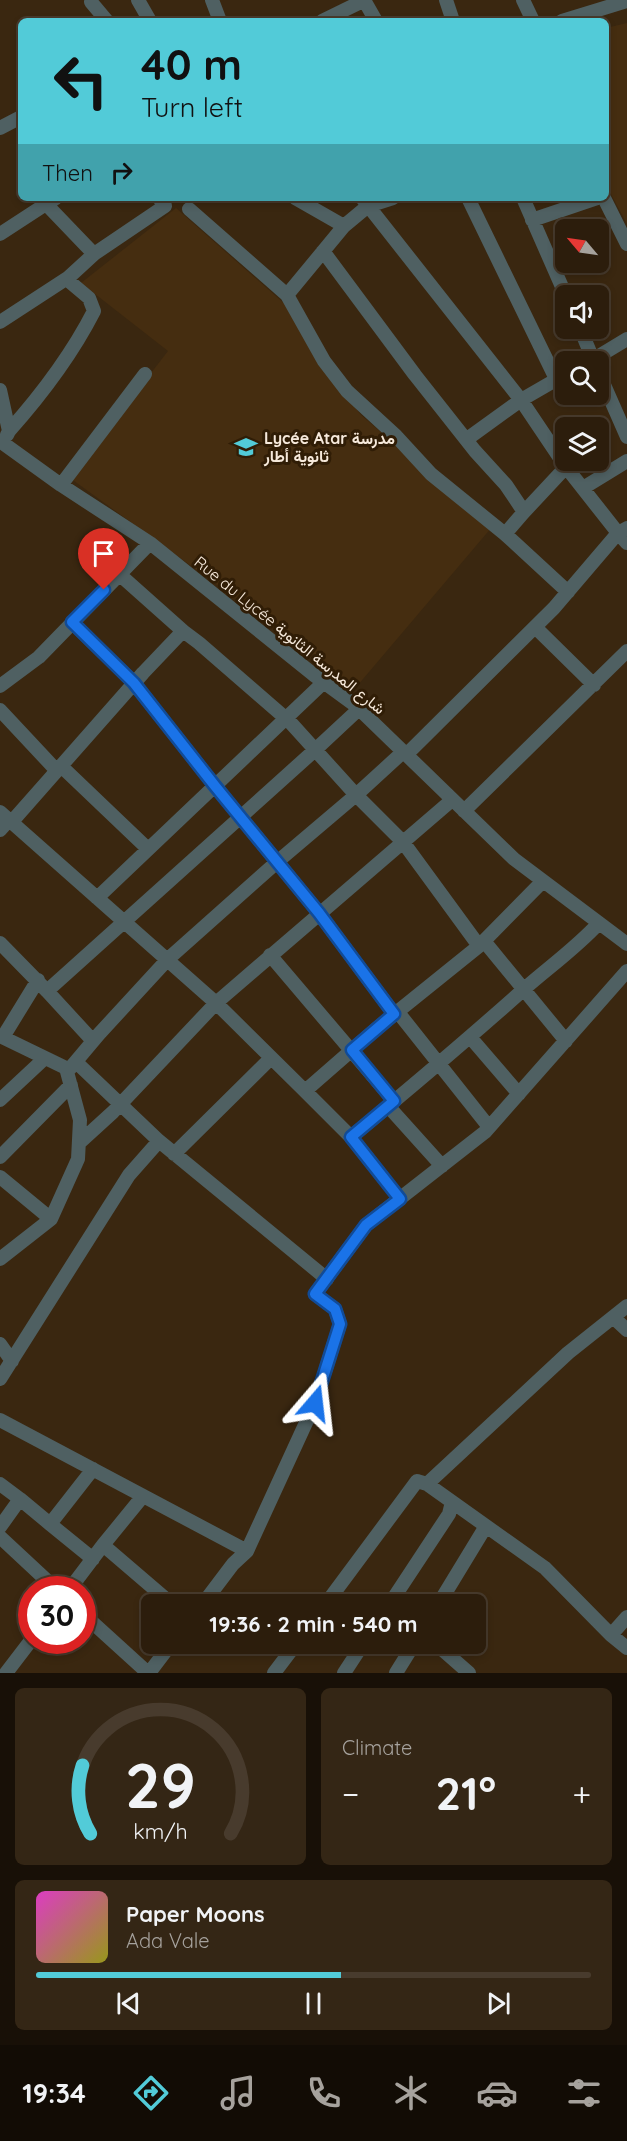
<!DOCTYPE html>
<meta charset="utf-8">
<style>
:root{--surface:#2c1d0c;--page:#342615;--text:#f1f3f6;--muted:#a6a29d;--line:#483b2d;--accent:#52cbd8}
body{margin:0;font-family:Quicksand,Vazirmatn,sans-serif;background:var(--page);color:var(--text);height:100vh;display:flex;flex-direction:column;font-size:22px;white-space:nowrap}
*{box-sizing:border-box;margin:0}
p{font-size:20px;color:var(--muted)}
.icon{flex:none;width:33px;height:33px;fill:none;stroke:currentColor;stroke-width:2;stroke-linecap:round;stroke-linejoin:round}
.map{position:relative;height:1673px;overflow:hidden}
.panel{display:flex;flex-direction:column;gap:15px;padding:15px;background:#181007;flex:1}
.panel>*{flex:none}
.hud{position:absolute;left:18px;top:18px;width:591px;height:183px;border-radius:9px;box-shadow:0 3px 9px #0003,0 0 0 2px var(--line);background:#52cbd8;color:#111;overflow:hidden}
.needle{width:39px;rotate:299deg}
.fabs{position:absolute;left:555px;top:219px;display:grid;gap:12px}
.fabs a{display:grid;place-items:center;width:54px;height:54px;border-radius:9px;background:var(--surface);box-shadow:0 3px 9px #0003,0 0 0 2px var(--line);font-size:30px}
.speed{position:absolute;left:18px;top:1576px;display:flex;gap:12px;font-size:30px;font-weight:700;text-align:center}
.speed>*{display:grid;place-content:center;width:78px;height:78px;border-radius:50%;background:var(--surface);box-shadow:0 3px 9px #0003,0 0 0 2px var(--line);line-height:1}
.speed .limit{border:9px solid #d22;background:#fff;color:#111}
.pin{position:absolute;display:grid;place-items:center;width:51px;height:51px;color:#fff;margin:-62px -26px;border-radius:50% 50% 50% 0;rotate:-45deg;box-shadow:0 0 6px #0007}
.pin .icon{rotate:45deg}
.me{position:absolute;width:66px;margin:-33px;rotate:17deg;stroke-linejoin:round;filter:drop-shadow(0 0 4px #0008)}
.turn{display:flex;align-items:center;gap:21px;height:126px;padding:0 24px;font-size:27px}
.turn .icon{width:78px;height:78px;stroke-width:2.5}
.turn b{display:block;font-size:42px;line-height:51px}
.then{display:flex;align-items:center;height:57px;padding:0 24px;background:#0003;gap:12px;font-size:22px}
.big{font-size:45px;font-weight:800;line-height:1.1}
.panel .card{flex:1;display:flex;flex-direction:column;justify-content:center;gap:9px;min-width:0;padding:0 21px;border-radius:9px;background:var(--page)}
.panel .dial{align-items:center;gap:0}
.dial svg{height:156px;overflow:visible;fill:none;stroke:var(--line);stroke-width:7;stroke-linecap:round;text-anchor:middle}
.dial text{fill:var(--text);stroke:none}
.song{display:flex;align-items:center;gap:18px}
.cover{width:72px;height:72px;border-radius:9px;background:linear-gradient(135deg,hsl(310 70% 55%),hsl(60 70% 35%))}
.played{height:6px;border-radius:3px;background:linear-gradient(90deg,var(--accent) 55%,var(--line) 55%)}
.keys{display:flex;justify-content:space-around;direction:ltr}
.heat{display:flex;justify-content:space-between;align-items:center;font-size:33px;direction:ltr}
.panel .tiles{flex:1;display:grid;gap:15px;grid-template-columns:1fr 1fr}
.card:last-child{grid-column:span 2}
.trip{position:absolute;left:141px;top:1594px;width:345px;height:60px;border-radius:9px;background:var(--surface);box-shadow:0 3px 9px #0003,0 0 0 2px var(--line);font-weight:800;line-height:60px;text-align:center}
.dock{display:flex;height:96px;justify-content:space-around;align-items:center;background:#120c05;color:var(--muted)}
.dock .icon{width:42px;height:42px}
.dock .active{color:var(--accent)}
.dock b{font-size:27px;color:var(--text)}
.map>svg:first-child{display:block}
</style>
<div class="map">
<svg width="627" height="1673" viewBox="0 0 627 1673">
<rect width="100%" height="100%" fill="#3a2710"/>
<path fill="#452d10" d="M627,23V224L606,185V28Z
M176,208L287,306L320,364L361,415L492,527L352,692L227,592L70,478L168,351L81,283Z"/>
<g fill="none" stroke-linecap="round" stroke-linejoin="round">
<path stroke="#4f6062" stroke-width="14" d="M138,0L150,21
M212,0L220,21
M364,0L376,21
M446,0L453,21
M523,0L533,21
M91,2L107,21
M322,21L365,0
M562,21L627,1
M0,128L21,117
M56,198L46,204L94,254L165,206L159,198
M295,198L344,226
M362,198L521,400L566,467L618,533L554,608L406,755
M468,198L556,379
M523,198L566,296
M604,198L627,244
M189,209L287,295L324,361L347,391L396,436L431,474L505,534L524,512L506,485L475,451L415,375L323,251
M532,220L597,198
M0,234L46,204
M287,295L344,226L368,206L393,198
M0,322L69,277
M580,328L594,362
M589,362L627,339
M598,371L627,437
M0,390L9,431L7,435
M9,431C42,394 72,354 94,311L89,298L70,282L69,277L94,254
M467,439L521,400L566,374
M0,441L61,485L150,543L314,675L355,705L514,859L627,944
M61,485L145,374
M583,488L627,461
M524,512L566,467
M627,528L618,533L627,543
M505,534L568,592
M72,622L134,683L215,786L319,913L394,1014
M535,627L594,685
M183,631L199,643L290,722L356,795L403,842L479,946L376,1029L305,1091L351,1137L400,1199
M0,686L39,657L150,543
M0,710L57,771
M61,766L148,849
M464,811L627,651
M0,812L216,1003L305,1091
M0,830L9,820L16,817L143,673L183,631L119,574
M97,898L324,682
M484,941L566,1041
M0,943L47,991L315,750L359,709
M479,946L543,881
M270,955L394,1101
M47,991L93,1041
M397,1011L489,1127
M0,1036L66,1068L80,1120L78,1159L51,1219L0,1259
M3,1037L38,980
M470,1037L519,1094
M76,1062L159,1141L327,1279
M67,1072L99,1034L168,959L277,862L356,795L403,752
M0,1100L45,1058
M388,1106L442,1166
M351,1137C409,1089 467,1040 523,990C549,967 576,948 599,923
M79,1143L113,1112L216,1003L452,800
M174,1154L271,1058
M0,1157L71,1085
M0,1177L51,1219
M613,1317L627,1330
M0,1344L12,1361
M0,1379L129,1175L159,1141
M0,1420L247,1551
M0,1484L20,1499L0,1527
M427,1484L545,1568L611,1635L627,1648
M20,1499L50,1524L93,1469
M50,1524L93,1559
M0,1537L57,1590
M103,1545L173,1605
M69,1590L103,1545L143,1496
M202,1605L233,1564L247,1551L315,1403L340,1324L335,1309L315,1294L366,1225L485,1132L627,971
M325,1605L417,1481L427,1484L568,1353L627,1306
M389,1605L449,1514L452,1502
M438,1605L486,1526
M82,1613L148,1673
M611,1635L627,1617
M436,1644L469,1673
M6,1673L32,1639
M149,1673L171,1644
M274,1673L296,1644
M344,1673L363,1644
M396,1673L414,1644"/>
</g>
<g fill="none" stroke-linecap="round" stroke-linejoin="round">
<g stroke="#114b97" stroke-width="15">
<path id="route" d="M104,590L72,622L134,683L215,786L319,913L394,1014L352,1050L394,1101L351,1137L400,1199L366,1225L315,1294L335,1309L340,1324L315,1403"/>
</g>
<use href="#route" stroke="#1a73e8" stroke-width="10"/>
</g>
<defs>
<g id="school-bare" transform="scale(1.8)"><path d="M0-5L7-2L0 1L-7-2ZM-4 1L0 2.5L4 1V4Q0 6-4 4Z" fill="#52cbd8" stroke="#301d06" stroke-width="2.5" paint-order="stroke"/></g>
</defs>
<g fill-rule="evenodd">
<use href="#school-bare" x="246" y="447"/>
</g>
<g text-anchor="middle" stroke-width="6" stroke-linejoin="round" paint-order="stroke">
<g font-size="16" font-weight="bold" fill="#f6e9db" stroke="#301d06" text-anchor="start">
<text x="264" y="444">Lycée Atar مدرسة<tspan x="264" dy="18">ثانوية أطار</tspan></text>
</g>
<g font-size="16" fill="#f6e9db" stroke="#301d06">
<text transform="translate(290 635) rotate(39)" y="6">Rue du Lycée شارع المدرسة الثانوية</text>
</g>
</g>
</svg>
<div class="fabs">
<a><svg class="needle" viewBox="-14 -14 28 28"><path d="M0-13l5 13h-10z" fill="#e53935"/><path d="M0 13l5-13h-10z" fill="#a6a29d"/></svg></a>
<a><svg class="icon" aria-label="sound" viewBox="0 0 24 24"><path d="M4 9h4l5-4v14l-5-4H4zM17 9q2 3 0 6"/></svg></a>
<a><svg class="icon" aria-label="search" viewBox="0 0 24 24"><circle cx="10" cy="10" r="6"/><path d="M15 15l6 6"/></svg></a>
<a><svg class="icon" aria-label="layers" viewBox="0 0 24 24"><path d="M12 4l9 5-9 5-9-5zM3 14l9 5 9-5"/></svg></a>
</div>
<div class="speed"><div class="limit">30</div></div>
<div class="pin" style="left:104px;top:590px;background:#d93025"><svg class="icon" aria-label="arrive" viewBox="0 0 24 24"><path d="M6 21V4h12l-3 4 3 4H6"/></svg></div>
<svg class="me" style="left:315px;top:1403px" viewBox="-20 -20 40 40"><path d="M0-17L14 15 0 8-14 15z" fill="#1a73e8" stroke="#fff" stroke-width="4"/></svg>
<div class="trip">19:36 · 2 min · 540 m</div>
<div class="hud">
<div class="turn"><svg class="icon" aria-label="left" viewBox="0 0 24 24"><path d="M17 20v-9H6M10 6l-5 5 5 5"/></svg><div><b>40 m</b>Turn left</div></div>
<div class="then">Then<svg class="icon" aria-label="right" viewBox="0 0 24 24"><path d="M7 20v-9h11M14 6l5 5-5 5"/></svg></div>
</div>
</div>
<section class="panel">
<div class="tiles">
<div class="card dial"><svg viewBox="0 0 100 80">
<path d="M14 69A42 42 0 1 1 86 69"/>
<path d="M14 69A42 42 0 0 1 10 34" stroke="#52cbd8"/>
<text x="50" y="56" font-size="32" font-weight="700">29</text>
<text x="50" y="72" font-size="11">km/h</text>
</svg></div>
<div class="card"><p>Climate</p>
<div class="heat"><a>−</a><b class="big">21°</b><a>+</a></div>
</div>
<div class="card">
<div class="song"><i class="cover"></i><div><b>Paper Moons</b><p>Ada Vale</p></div></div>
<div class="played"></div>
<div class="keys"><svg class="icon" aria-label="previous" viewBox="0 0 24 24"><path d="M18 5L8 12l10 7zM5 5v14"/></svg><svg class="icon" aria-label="pause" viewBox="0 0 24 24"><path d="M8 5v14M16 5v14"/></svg><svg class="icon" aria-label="next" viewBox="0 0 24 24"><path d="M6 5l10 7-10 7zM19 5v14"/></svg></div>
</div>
</div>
</section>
<nav class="dock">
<b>19:34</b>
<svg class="icon active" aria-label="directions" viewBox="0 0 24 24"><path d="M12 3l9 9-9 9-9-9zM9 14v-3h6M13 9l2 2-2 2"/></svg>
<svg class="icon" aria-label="music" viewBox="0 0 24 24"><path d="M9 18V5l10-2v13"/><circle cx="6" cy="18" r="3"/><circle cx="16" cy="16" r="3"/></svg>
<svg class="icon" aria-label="phone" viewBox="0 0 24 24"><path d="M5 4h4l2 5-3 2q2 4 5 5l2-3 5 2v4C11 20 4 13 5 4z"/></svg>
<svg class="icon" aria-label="climate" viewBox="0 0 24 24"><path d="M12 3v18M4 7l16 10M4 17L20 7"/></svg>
<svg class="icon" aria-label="car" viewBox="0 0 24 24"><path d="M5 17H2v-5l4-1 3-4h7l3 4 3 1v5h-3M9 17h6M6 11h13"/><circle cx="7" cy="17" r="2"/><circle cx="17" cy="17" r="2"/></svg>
<svg class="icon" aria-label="filters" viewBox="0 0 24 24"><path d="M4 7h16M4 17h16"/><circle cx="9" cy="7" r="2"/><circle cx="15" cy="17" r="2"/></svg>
</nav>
